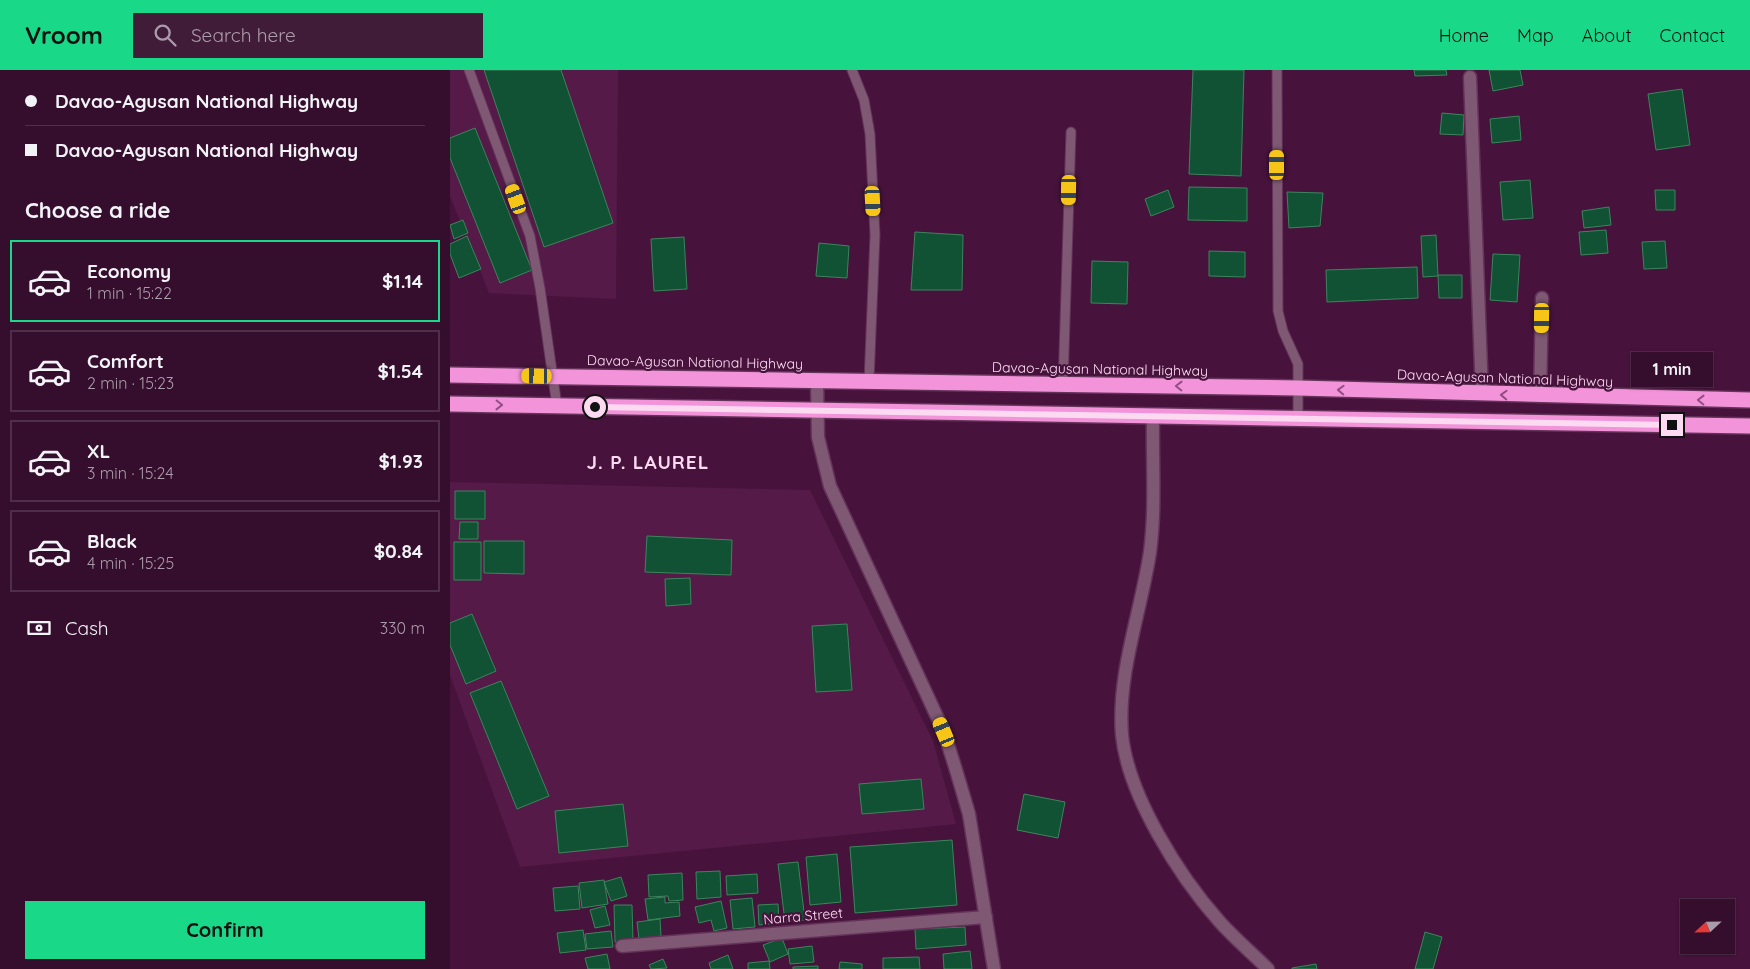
<!DOCTYPE html>
<html lang="en">
<head>
<meta charset="utf-8">
<style>
  :root { --surface:#350e2d; --page:#401c39; --text:#f1f3f6; --muted:#aa9caa; --line:#4f2e49; --accent:#19d989 }
  body { margin:0; font-family:Quicksand,sans-serif; background:var(--page); color:var(--text); height:100vh; display:flex; flex-direction:column; font-size:19px; white-space:nowrap }
  * { box-sizing:border-box; margin:0 }
  p { font-size:16px; color:var(--muted) }
  .icon { flex:none; width:28px; height:28px; fill:none; stroke:currentColor; stroke-width:2; stroke-linecap:round; stroke-linejoin:round }
  .map { position:relative; flex:1; overflow:hidden }
  .drawer { display:flex; flex-direction:column; background:var(--surface); width:450px }
  .drawer>* { flex:none }
  .hud { display:grid; align-content:center; height:110px; padding:0 25px; background:var(--surface) }
  .needle { width:32px; rotate:248deg }
  .tools { position:absolute; left:1230px; top:829px; display:grid; gap:10px }
  .tools a { display:grid; place-items:center; width:55px; height:55px; border-radius:0px; background:var(--surface); box-shadow:0 1px 4px #0004,0 0 0 1px var(--line); font-size:25px }
  .end { position:absolute; width:22px; height:22px; margin:-11px; border:6px solid #fcdaf1; background:#111; box-shadow:0 0 0 2px #111 }
  .from { border-radius:50% }
  .bubble { position:absolute; height:35px; border-radius:0px; background:var(--surface); box-shadow:0 1px 4px #0004,0 0 0 1px var(--line); font-size:16px; font-weight:700; line-height:35px; text-align:center }
  .car { position:absolute; width:15px; height:30px; margin:-15px -8px; border-radius:6px; box-shadow:0 0 4px 1px #0007; background:linear-gradient(#f5c518 24%,#345 0 40%,#f5c518 0 76%,#345 0 86%,#f5c518 0) }
  .hud b { display:flex; align-items:center; gap:18px; height:48px; font-size:19px }
  .hud b+b { border-top:1px solid var(--line) }
  .hud i { width:12px; height:12px; background:var(--text) }
  ul { padding:0; list-style:none }
  li { display:flex; align-items:center; gap:15px; height:82px; margin:0 10px 8px; padding:0 15px; border:2px solid var(--line); border-radius:0px }
  li div { flex:1 }
  li b { display:block; font-size:19px }
  li em { font-style:normal; font-weight:700 }
  li.current { border-color:var(--accent) }
  li>.icon { width:45px; height:45px; stroke-width:1.5 }
  h2 { padding:0 25px; font-size:22px; line-height:60px }
  .pay { display:flex; align-items:center; gap:12px; height:55px; padding:0 25px; font-size:19px }
  .pay p { margin-inline-start:auto }
  .button { display:flex; gap:10px; margin-top:auto; padding:10px 25px }
  .button a { flex:1; height:58px; border-radius:0px; background:var(--accent); color:#111; font-size:20px; font-weight:700; line-height:58px; text-align:center }
  header { display:flex; align-items:center; gap:30px; box-sizing:border-box; height:70px; padding:0 25px; background:var(--accent); color:#111 }
  header strong { font-size:24px }
  nav { display:flex; gap:28px; margin-inline-start:auto; font-size:18px }
  .search { width:350px; height:45px; background:var(--page); display:flex; align-items:center; gap:12px; box-sizing:border-box; padding:0 18px; border-radius:0px; color:var(--muted); font-size:19px }
  main { display:flex; flex:1; min-height:0 }
  .map>svg:first-child { display:block }
  .built { fill:#551a48 }
  .building { fill:#105233; stroke:#3c855d }
  .lines { fill:none; stroke-linecap:round; stroke-linejoin:round }
  .lane-casing { stroke:#643359; stroke-width:11 }
  .street-casing { stroke:#643359; stroke-width:15 }
  .highway-casing { stroke:#643359; stroke-width:18 }
  .lane { stroke:#7f5874; stroke-width:9 }
  .street { stroke:#7f5874; stroke-width:12 }
  .highway { stroke:#f393d9; stroke-width:15 }
  .oneway { stroke:#944d83 }
  .route { stroke:#fcdaf1; stroke-width:6 }
  .labels { text-anchor:middle; stroke-width:4.5; stroke-linejoin:round; paint-order:stroke }
  .street-label { font-size:14px; fill:#fcdaf1; stroke:#47133c }
  .district-label { font-size:19px; font-weight:bold; letter-spacing:1px; fill:#fcdaf1; stroke:#47133c }
</style>
</head>
<body>
<header>
<strong>Vroom</strong>
<div class="search"><svg class="icon" aria-label="search" viewBox="0 0 24 24"><circle cx="10" cy="10" r="6"/><path d="M15 15l6 6"/></svg>Search here</div>
<nav><a>Home</a><a>Map</a><a>About</a><a>Contact</a></nav>
</header>
<main>
<section class="drawer">
<div class="hud">
<b><i class="from"></i>Davao-Agusan National Highway</b>
<b><i></i>Davao-Agusan National Highway</b>
</div>
<h2>Choose a ride</h2>
<ul>
<li class="current"><svg class="icon" aria-label="car" viewBox="0 0 24 24"><path d="M5 17H2v-5l4-1 3-4h7l3 4 3 1v5h-3M9 17h6M6 11h13"/><circle cx="7" cy="17" r="2"/><circle cx="17" cy="17" r="2"/></svg><div><b>Economy</b><p>1 min · 15:22</p></div><em>$1.14</em></li>
<li><svg class="icon" aria-label="car" viewBox="0 0 24 24"><path d="M5 17H2v-5l4-1 3-4h7l3 4 3 1v5h-3M9 17h6M6 11h13"/><circle cx="7" cy="17" r="2"/><circle cx="17" cy="17" r="2"/></svg><div><b>Comfort</b><p>2 min · 15:23</p></div><em>$1.54</em></li>
<li><svg class="icon" aria-label="car" viewBox="0 0 24 24"><path d="M5 17H2v-5l4-1 3-4h7l3 4 3 1v5h-3M9 17h6M6 11h13"/><circle cx="7" cy="17" r="2"/><circle cx="17" cy="17" r="2"/></svg><div><b>XL</b><p>3 min · 15:24</p></div><em>$1.93</em></li>
<li><svg class="icon" aria-label="car" viewBox="0 0 24 24"><path d="M5 17H2v-5l4-1 3-4h7l3 4 3 1v5h-3M9 17h6M6 11h13"/><circle cx="7" cy="17" r="2"/><circle cx="17" cy="17" r="2"/></svg><div><b>Black</b><p>4 min · 15:25</p></div><em>$0.84</em></li>
</ul>
<div class="pay"><svg class="icon" aria-label="cash" viewBox="0 0 24 24"><path d="M3 7h18v10H3z"/><circle cx="12" cy="12" r="2"/></svg>Cash<p>330 m</p></div>
<div class="button"><a>Confirm</a></div>
</section>
<div class="map">
<svg width="1300" height="899" viewBox="0 0 1300 899">
  <rect width="100%" height="100%" fill="#47133c"/>
  <path class="built" d="M0,0H168L166,229L39,223L0,126Z
    M0,412L360,420L483,671L506,754L70,797L0,605Z"/>
  <path class="building" d="M34,0H111L163,153L94,177Z
    M743,0H794L791,106L739,104Z
    M964,0H996L997,5L965,6Z
    M1039,0H1070L1073,15L1043,21Z
    M1232,19L1240,75L1206,80L1198,24Z
    M992,43L1014,45L1013,65L990,64Z
    M1069,46L1071,70L1042,73L1040,49Z
    M25,58L82,200L50,213L0,88V68Z
    M1080,110L1083,148L1053,150L1050,112Z
    M739,117L797,118V151L738,150Z
    M718,120L724,137L701,146L695,129Z
    M1205,120H1225V140H1206Z
    M837,122L873,123L870,156L839,158Z
    M1159,137L1161,155L1134,158L1132,141Z
    M13,150L18,163L4,169L0,155Z
    M1156,160L1158,183L1131,185L1129,162Z
    M465,162L513,165L512,220H461Z
    M986,165L988,206L973,207L971,166Z
    M17,166L31,199L9,208L0,184V174Z
    M234,167L237,219L204,221L201,169Z
    M1215,171L1217,198L1194,199L1192,172Z
    M369,173L399,176L397,208L366,206Z
    M759,181L795,182V207L759,206Z
    M1043,184L1070,185L1067,232L1040,230Z
    M642,191L678,192L677,234L641,233Z
    M967,197L968,228L877,232L876,200Z
    M988,205H1012V228H989Z
    M5,421H35V449H5Z
    M10,452H28V469H9Z
    M197,466L282,470L281,505L195,502Z
    M34,471H74V504L34,503Z
    M4,472H31V510H4Z
    M240,508L241,534L216,536L215,509Z
    M22,544L46,601L16,614L0,575V553Z
    M397,554L402,620L366,622L362,556Z
    M51,611L99,726L67,739L20,623Z
    M471,709L474,739L412,744L409,714Z
    M574,724L615,732L608,768L567,760Z
    M173,734L178,776L109,783L105,741Z
    M502,770L507,835L405,843L400,777Z
    M387,784L391,832L360,835L356,787Z
    M348,792L355,850L335,852L328,794Z
    M270,801L271,827L247,829L246,802Z
    M232,803L233,830L219,831L218,826L199,827L198,805Z
    M307,804L308,823L277,825L276,806Z
    M171,807L177,826L161,831L154,812Z
    M154,810L158,834L132,838L129,813Z
    M128,816L130,839L105,841L103,818Z
    M215,827V833L229,832L230,846L198,850L195,829Z
    M302,828L305,857L283,859L280,830Z
    M271,831L277,858L264,861L261,850L249,853L245,837Z
    M328,834L329,853L309,855L308,835Z
    M164,835H182L183,872H165Z
    M155,836L160,855L145,858L140,840Z
    M210,849L211,866L189,869L187,852Z
    M515,857L516,875L466,879L465,859Z
    M133,860L136,880L110,883L107,863Z
    M161,861L163,877L137,879L135,864Z
    M975,862L992,867L983,899H965Z
    M332,868L338,884L320,892L313,875Z
    M362,876L364,892L340,894L338,879Z
    M520,881L522,899H494L493,884Z
    M157,884L160,899H138L135,888Z
    M278,885L283,899H261L259,893Z
    M469,887L470,899H433V888Z
    M213,889L217,898L201,899L199,895Z
    M319,891L320,899H298V893Z
    M390,892L412,894V899H389Z
    M866,894L867,899H842V898Z
    M368,896V899H343V897Z"/>
  <g class="lines">
    <defs>
      <path id="lane" d="M19,0L80,166L90,218L107,336
        M402,0L414,30L420,64L425,165L419,311
        M827,0L828,241L833,261L848,294V348
        M613,315L621,62"/>
      <path id="street" d="M1020,7L1032,324
        M367,310L368,367L380,416L477,625L494,662L506,700L519,744L544,899
        M1090,326L1092,228
        M703,345C702,390 706,437 700,482C691,542 667,604 672,665C678,725 729,806 769,851C784,868 802,883 818,899
        M172,876L536,847"/>
      <path id="highway" d="M0,305L848,318L1300,330
        M0,334L1300,356"/>
    </defs>
    <use href="#lane" class="lane-casing"/>
    <use href="#street" class="street-casing"/>
    <use href="#highway" class="highway-casing"/>
    <use href="#lane" class="lane"/>
    <use href="#street" class="street"/>
    <use href="#highway" class="highway"/>
  </g>
  <defs><path id="oneway-chevron" d="M-2-3.5L2.5 0L-2 3.5" fill="none" stroke-width="1.6" stroke-linecap="round" stroke-linejoin="round" transform="scale(1.25)"/></defs>
  <g class="oneway">
    <use href="#oneway-chevron" transform="translate(729 316) rotate(-179)"/>
    <use href="#oneway-chevron" transform="translate(891 320) rotate(-178)"/>
    <use href="#oneway-chevron" transform="translate(1054 325) rotate(-178)"/>
    <use href="#oneway-chevron" transform="translate(1251 330) rotate(-179)"/>
    <use href="#oneway-chevron" transform="translate(49 335) rotate(1)"/>
  </g>
  <g class="lines">
    <path class="route" d="M145,337L1222,355"/>
  </g>
  <g class="labels">
    <g class="street-label">
      <text transform="translate(245 292) rotate(1)" y="5">Davao-Agusan National Highway</text>
      <text transform="translate(650 299) rotate(1)" y="5">Davao-Agusan National Highway</text>
      <text transform="translate(1055 308) rotate(2)" y="5">Davao-Agusan National Highway</text>
      <text transform="translate(353 846) rotate(-5)" y="5">Narra Street</text>
    </g>
    <g class="district-label">
      <text x="198" y="399">J. P. LAUREL</text>
    </g>
  </g>
</svg>
<div class="tools">
<a><svg class="needle" viewBox="-14 -14 28 28"><path d="M0-13l5 13h-10z" fill="#e53935"/><path d="M0 13l5-13h-10z" fill="#aa9caa"/></svg></a>
</div>
<i class="end from" style="left:145px;top:337px"></i>
<i class="end" style="left:1222px;top:355px"></i>
<div class="bubble" style="left:1181px;top:282px;width:82px">1 min</div>
<i class="car" style="left:827px;top:95px;rotate:0deg"></i>
<i class="car" style="left:619px;top:120px;rotate:181deg"></i>
<i class="car" style="left:66px;top:129px;rotate:340deg"></i>
<i class="car" style="left:423px;top:131px;rotate:177deg"></i>
<i class="car" style="left:1092px;top:248px;rotate:181deg"></i>
<i class="car" style="left:87px;top:306px;rotate:271deg"></i>
<i class="car" style="left:494px;top:662px;rotate:337deg"></i>
</div>
</main>
</body>
</html>
